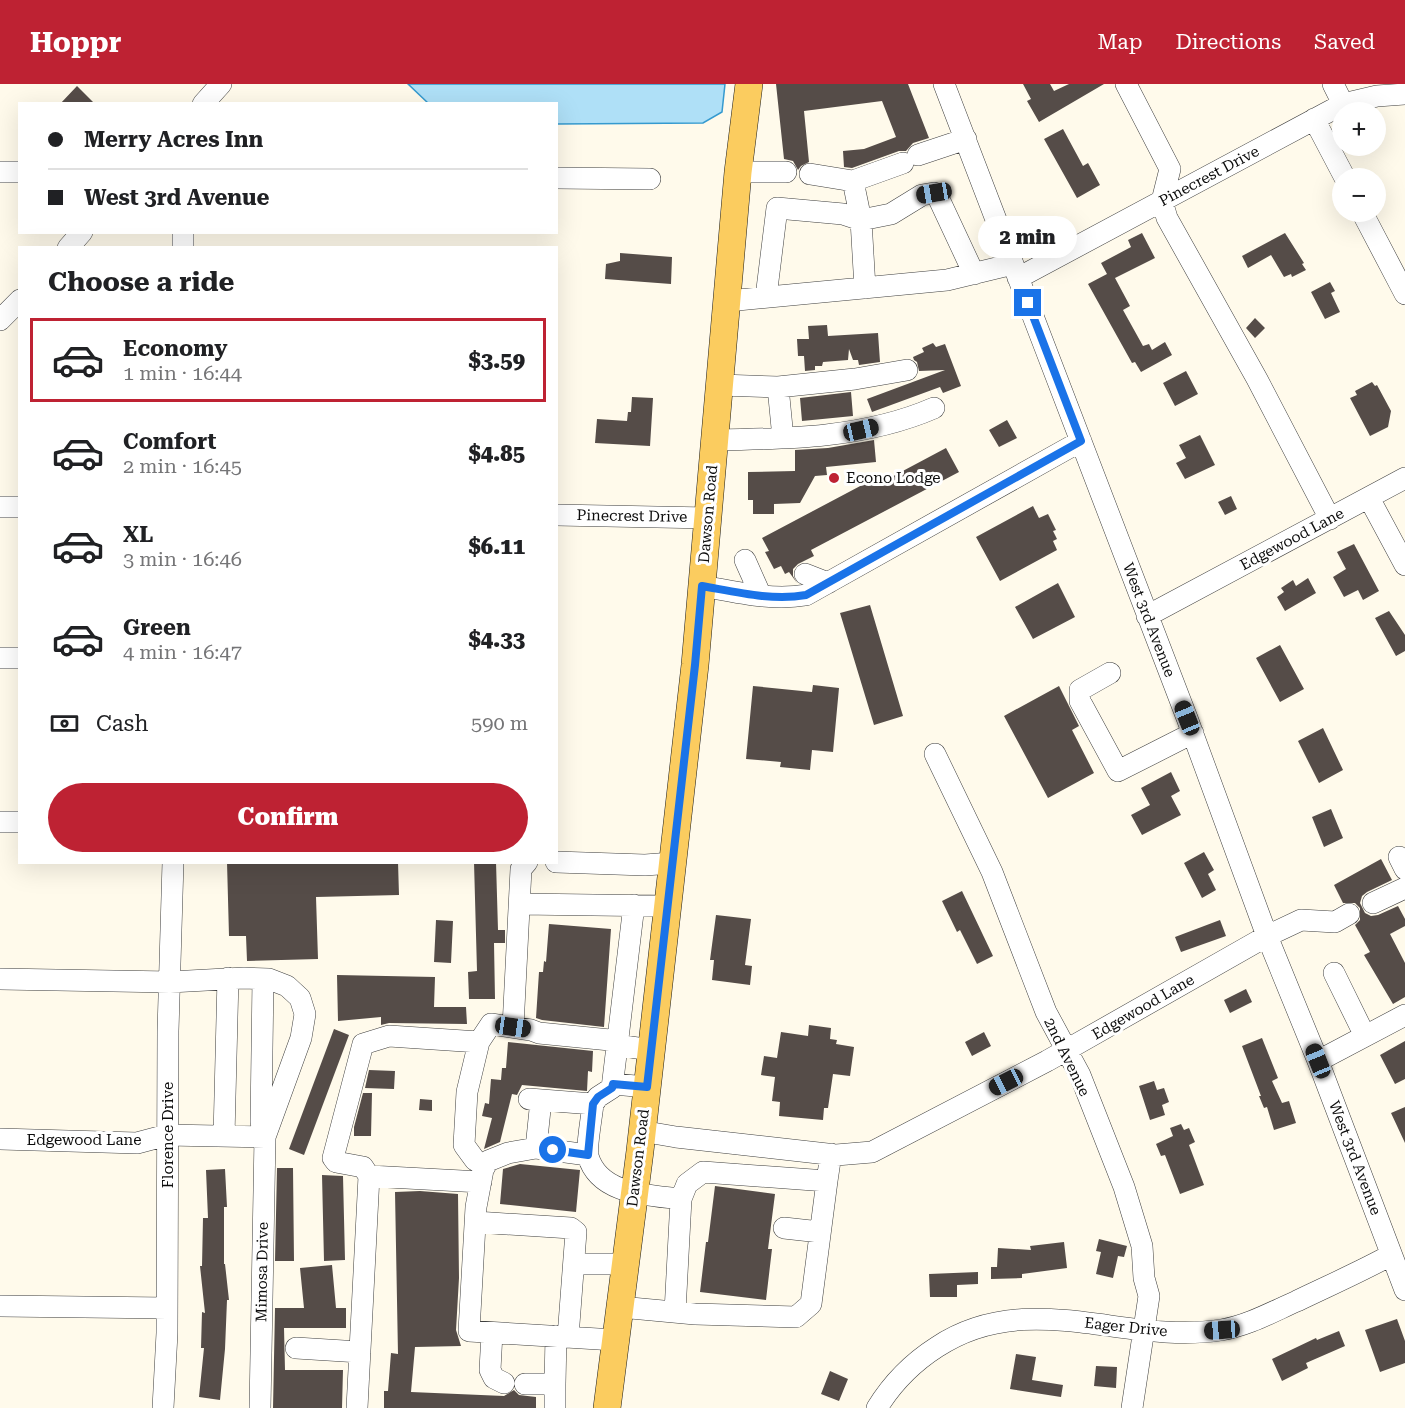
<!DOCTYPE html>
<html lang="en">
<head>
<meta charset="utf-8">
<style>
  :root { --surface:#fff; --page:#f2f2f2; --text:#202124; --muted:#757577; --line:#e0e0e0; --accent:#be2233 }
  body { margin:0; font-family:"Roboto Serif",serif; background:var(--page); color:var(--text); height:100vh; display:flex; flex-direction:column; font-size:22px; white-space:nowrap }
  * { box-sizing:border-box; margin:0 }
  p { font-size:20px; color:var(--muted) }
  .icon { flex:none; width:33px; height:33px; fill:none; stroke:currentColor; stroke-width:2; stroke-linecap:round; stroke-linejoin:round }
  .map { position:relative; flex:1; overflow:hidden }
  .panel { position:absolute; left:18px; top:162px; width:540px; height:618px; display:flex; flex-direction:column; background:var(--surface); border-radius:0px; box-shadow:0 6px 24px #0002 }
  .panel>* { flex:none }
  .banner { position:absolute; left:18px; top:18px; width:540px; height:132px; border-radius:0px; box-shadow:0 6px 24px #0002; display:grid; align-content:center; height:132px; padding:0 30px; background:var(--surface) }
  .fabs { position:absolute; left:1332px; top:18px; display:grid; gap:12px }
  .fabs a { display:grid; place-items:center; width:54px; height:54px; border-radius:50%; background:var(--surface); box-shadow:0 6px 24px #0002; font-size:30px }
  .end { position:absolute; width:27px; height:27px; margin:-14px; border:8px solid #1a73e8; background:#fff; box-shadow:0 0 0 3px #fff }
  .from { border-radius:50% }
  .bubble { position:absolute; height:42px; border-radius:21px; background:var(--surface); box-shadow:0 6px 24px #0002; font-size:20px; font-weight:800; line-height:42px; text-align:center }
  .car { position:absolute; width:18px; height:36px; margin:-18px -9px; border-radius:8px; box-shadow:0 0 4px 2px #0007; background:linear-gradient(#222 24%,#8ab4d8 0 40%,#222 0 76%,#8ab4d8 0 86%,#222 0) }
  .banner b { display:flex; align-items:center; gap:21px; height:57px; font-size:22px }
  .banner b+b { border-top:2px solid var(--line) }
  .banner i { width:15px; height:15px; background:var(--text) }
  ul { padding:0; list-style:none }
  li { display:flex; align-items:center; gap:18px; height:84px; margin:0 12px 9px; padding:0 18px; border:3px solid transparent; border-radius:0px }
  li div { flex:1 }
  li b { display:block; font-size:22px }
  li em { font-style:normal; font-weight:800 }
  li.current { border-color:var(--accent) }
  li>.icon { width:54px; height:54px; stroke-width:1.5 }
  h2 { padding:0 30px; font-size:27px; line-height:72px }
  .pay { display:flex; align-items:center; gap:15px; height:66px; padding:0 30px; font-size:22px }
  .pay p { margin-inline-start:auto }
  .button { display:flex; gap:12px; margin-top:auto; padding:12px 30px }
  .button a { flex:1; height:69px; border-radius:36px; background:var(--accent); color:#fff; font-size:24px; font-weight:800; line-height:69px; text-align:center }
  header { display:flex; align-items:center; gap:36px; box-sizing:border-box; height:84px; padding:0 30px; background:var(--accent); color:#fff }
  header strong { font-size:28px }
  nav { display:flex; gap:33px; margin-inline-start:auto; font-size:21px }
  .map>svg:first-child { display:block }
  .water { fill:#afe0f7; stroke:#359acf; stroke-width:1.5 }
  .building { fill:#554c48 }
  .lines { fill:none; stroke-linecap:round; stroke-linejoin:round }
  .minor-casing { stroke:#3f3f3f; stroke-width:22 }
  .major-casing { stroke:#1d1d1d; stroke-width:28 }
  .minor { stroke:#fff; stroke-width:21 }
  .major { stroke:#fbcc5f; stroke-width:27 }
  .route { stroke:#1a73e8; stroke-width:8 }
  .poi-dot { fill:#be2233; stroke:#fff; stroke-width:2 }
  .labels { text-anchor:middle; stroke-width:6; stroke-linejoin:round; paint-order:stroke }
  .street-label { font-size:15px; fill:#0c0c0c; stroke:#fff }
  .poi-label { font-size:15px; fill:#0c0c0c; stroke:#fff; text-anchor:start }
</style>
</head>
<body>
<header>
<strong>Hoppr</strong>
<nav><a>Map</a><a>Directions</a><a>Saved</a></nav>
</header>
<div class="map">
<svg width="1405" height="1324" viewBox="0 0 1405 1324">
  <rect width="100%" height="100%" fill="#fffaeb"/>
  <path class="water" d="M408,0H725L722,28L703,39L557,40L556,20L428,19Z"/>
  <path class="building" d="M776,0H908L929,54L913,59L906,67H899L852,84L844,83L843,67L864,65L896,53L882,17L804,27L809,78L801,82L798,86L793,77L784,75Z
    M1023,0H1050L1054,7L1069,0H1104L1039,38L1027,17L1031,15Z
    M77,2L95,20H60Z
    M1063,45L1083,82L1088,79L1100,101L1077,114L1044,55Z
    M1142,149L1155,174L1115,194L1130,222L1123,226L1143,262L1149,260L1152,266L1165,258L1172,271L1141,288L1135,278L1132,279L1088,200L1107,190L1101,179L1131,163L1128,156Z
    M1285,149L1304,179L1302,180L1306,186L1292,193L1291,190L1284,193L1271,171L1248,184L1242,172Z
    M620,169L672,173L671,200L605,195L606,180L620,177Z
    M1330,198L1335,207L1331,209L1340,228L1325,235L1311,208Z
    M1255,234L1265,244L1255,254L1246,244Z
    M827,241L828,252L878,249L880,278L859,281L858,276H853L849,265L848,276L823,278L822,282H815V286L805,287L804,272H798L797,255H809L808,242Z
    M933,259L936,263L945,260L961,302L943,309L940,303L872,328L867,315L945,286L919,287L917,278L914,276L913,273L924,268L922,264Z
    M1186,287L1198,310L1175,322L1163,299Z
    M1372,298L1375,302L1377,301L1391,327L1388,343L1370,352L1350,314L1357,311L1355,307Z
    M851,308L853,332L802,337L800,314Z
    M632,313L653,314L650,362L595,359L597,335L627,337L628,328H631Z
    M1007,336L1017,354L999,363L989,346Z
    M1200,351L1215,381L1185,395L1176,379L1186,374L1179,361Z
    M874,356L876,378L826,383L827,391L815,392L800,419L774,420V430H753V416H748V388L795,387V366L828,364Z
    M946,364L959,388L811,466L814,472L798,480L793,485V492L797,499L789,488L785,490L781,482L774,485L765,468L769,467L762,454L881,391L884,397Z
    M1231,412L1237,425L1225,431L1218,418Z
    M1033,422L1039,434L1048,430L1056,446L1053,447L1057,455L1053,457L1057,466L1000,497L976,453Z
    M1354,460L1379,507L1363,516L1358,506L1344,513L1333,493L1346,485L1337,468Z
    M1308,494L1316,509L1285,527L1277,513L1284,508L1281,504L1293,496L1296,502Z
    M1058,499L1075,533L1033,555L1015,523Z
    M870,521L903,632L874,641L840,529Z
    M1389,527L1405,551V567L1396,572L1375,534Z
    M1280,561L1304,605L1280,618L1256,574Z
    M813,601L839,604L833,668L812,666L810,686L780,683L781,678L746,675L753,602L812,608Z
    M1059,602L1079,642L1072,646L1094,689L1048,714L1004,632Z
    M1323,644L1343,686L1319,699L1298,657Z
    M1171,688L1180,707L1171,712L1181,731L1142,751L1131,731L1150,721L1141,704Z
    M1331,725L1343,754L1324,763L1312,733Z
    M1204,768L1214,786L1208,790L1216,806L1202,814L1184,779Z
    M1381,775L1392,796L1367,808L1362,812L1360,819L1365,829L1371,832L1378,831L1398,822L1405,835V842L1390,850L1405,879V913L1393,920L1364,871L1370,868L1355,841L1360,836V824L1355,819H1343L1334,801Z
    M227,778H398L399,811L316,813L318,875L247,877L246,852H229Z
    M474,778H496L498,846H505V859H494L495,915H469L468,888L477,887Z
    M962,807L993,872L977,880L960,846L957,848L942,817Z
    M716,831L751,835L745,881L752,882L750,901L712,896L714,876H710Z
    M436,836L453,837L451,879L434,878Z
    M1220,836L1226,852L1181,868L1175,853Z
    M549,840L611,845L604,943L542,936L536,934L539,888H543L544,877L546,878Z
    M337,891L435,893L434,923H466L467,940L389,939L381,941V933L338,937Z
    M1246,905L1252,918L1230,929L1224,916Z
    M809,941L831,944L830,955L837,956L836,960L854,963L850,992L833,990L828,1024H824L823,1036L779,1032L780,1018L772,1017L775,993L761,991L764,972L777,974L781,948L808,952Z
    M334,945L349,951L304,1071L289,1065Z
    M984,948L991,962L972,972L965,958Z
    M1262,954L1278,994L1272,997L1282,1019L1289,1017L1296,1039L1274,1046L1267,1023L1264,1024L1259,1012H1261L1242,962Z
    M1405,957V995L1395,1000L1380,971Z
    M508,958L593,967L592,988L588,987L587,1007L522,1001L517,1011L512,1010L500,1058L484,1065L492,1034L482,1032L485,1019L489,1020L491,995L501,996L502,984H506Z
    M369,986L395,987L394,1005L365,1004Z
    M1154,997L1157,1006L1164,1004L1169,1018L1162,1021L1165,1031L1150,1036L1139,1002Z
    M363,1009H372L371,1052H354V1043Z
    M420,1015L432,1016V1027L419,1026Z
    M1405,1023V1059L1391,1029Z
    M1181,1040L1184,1046L1189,1044L1195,1058L1189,1061L1204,1101L1180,1110L1165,1071L1161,1072L1156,1060L1173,1052L1170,1044Z
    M520,1080L580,1086L576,1128L500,1120L503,1085Z
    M277,1084H293L294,1177H275Z
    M225,1085L227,1123H224V1180H225L229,1216H227L225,1265L220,1316L199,1313L204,1264H201L202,1228L205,1229L200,1182H202L203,1134H208L206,1086Z
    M322,1091L343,1092L345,1176L324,1177Z
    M715,1102L775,1110L768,1165H772L766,1216L700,1208L706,1158H708Z
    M420,1107L458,1110L459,1194L456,1246L461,1262L415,1263L411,1308L504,1312L514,1306L519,1311L536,1313V1324H384V1307H388L391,1269L398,1270L395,1108Z
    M1099,1155L1127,1162L1124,1173L1118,1172L1113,1194L1096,1190L1101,1168L1096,1167Z
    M1064,1158L1067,1184L1022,1190V1194L991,1195V1183H997L998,1164L1031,1166L1030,1162Z
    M332,1181L336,1224H346V1244H284L285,1286H343L342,1324H273L275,1224H304L300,1184Z
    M978,1188V1200L957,1201V1213H930L929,1190Z
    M1397,1235L1405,1257V1279L1380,1288L1365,1246Z
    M1339,1247L1345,1262L1306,1279L1308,1284L1282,1297L1272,1275L1316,1254L1317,1256Z
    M1016,1270L1036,1273L1032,1296L1063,1301L1061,1313L1010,1305Z
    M1096,1282L1117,1283L1116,1304L1094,1302Z
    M830,1287L848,1295L839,1317L821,1310Z"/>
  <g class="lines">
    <defs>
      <path id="minor" d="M944,0L1187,634L1267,852L1318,977L1405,1206
        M1126,0L1170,85L1162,117L1167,134L1257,295L1330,435
        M1333,0L1343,20
        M203,20L221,0
        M1314,35L1345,94
        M918,71L966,55
        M0,88H20
        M738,88H786
        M810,90L853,97L861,136L865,204
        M556,94L650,95
        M853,97L903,79
        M1362,128L1405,210
        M68,164L82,148
        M183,164V148
        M1018,194L1343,20L1377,12L1405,10
        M766,213L777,124L843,130L861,136L891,130L922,111L934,109L938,113L974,190
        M727,217L947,196L1013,180
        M0,236L20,216
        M720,301L778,303L783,354
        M778,303L855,295L907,286
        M715,356C788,355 865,354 934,324
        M1369,414L1405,481
        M0,423H20
        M556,431L708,434
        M745,476L761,512
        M805,490L828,499
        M702,502C736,508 772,517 806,511L1081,357
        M1147,532L1405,394
        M0,574H20
        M1110,589L1080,606V617L1118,687L1193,649
        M935,670L992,788L1046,928L1080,991L1124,1103L1142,1162L1144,1194L1149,1212L1132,1324
        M0,738H20
        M1399,773L1405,785
        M556,778L645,781L672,779
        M1373,819L1405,804
        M520,820L668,822
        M1334,889L1365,952
        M0,895L170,898L244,894L269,895L287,902L300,914L305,930L301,954L265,1053L260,1324
        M513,943L521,785L527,778
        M479,958L467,1008L464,1061L475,1076L485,1082
        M1318,977L1405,931
        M613,1000L647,1003
        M529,1015L593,1020L598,1013L612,1004L634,821
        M541,1016L536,1064L508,1069L488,1077L483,1086L476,1123L469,1247L615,1256
        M593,1020C592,1031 586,1063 588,1072C599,1111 649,1111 681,1115L687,1100L703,1088L827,1097L831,1070
        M641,1047L676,1053L836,1071L872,1068L1047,977L1267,852L1301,836L1335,838L1349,830
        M224,1052L228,894
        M0,1055L137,1059L167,1051L265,1053L261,1038L263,895
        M536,1064L588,1071
        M369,1092L481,1098
        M476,1138L571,1144L576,1148L568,1253
        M784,1144L820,1148
        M574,1180H625
        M0,1222L167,1224
        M620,1223L695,1230L796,1233L811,1220L827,1097
        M675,1228L681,1115
        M492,1249L490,1286L494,1294L504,1299
        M296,1264L360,1268
        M525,1300H555L556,1252
        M163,1324L167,1249L168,947L173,778
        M357,1324L369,1092L363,1083L336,1078L333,1074L363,960L389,952L479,958L491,940L531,946L539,949L610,956L617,961L651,966
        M555,1324V1300
        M877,1324C893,1298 912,1279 937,1263C1028,1203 1124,1261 1221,1246C1247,1242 1272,1228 1297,1217C1328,1202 1360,1188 1391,1171"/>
      <path id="major" d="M607,1324L640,1067L695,581L738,88L749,0"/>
    </defs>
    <use href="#minor" class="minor-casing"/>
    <use href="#major" class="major-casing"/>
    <use href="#minor" class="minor"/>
    <use href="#major" class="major"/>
  </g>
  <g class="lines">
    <path class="route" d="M553,1066L588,1071L593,1020L598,1013L612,1004L613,1000L647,1003L695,581L702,502C736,508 772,517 806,511L1081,357L1028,219"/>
  </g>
  <circle class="poi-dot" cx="834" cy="394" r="6"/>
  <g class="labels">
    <g class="street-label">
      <text transform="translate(1209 92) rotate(-28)" y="5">Pinecrest Drive</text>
      <text transform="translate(708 430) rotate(-85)" y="5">Dawson Road</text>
      <text transform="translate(632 432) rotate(1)" y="5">Pinecrest Drive</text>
      <text transform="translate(1292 455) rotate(-28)" y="5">Edgewood Lane</text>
      <text transform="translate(1149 536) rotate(69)" y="5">West 3rd Avenue</text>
      <text transform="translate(1143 923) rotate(-30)" y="5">Edgewood Lane</text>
      <text transform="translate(1067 973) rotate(64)" y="5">2nd Avenue</text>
      <text transform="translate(168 1051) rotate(-90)" y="5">Florence Drive</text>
      <text x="84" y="1061">Edgewood Lane</text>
      <text transform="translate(638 1074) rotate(-83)" y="5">Dawson Road</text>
      <text transform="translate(1355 1074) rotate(69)" y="5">West 3rd Avenue</text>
      <text transform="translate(262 1188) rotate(-89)" y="5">Mimosa Drive</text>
      <text transform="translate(1126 1243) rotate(6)" y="5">Eager Drive</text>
    </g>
    <g class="poi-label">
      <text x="846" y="399">Econo Lodge</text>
    </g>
  </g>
</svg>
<div class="fabs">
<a>+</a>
<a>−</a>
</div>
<i class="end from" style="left:553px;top:1066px"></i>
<i class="end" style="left:1028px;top:219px"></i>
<div class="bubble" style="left:978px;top:132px;width:99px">2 min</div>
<i class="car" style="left:934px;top:109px;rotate:260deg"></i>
<i class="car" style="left:861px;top:346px;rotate:77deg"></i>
<i class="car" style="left:1187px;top:634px;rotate:338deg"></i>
<i class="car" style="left:513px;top:943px;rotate:98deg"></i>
<i class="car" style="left:1318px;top:977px;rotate:338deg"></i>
<i class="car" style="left:1006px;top:998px;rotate:243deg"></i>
<i class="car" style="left:1222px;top:1246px;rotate:266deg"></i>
<div class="banner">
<b><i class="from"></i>Merry Acres Inn</b>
<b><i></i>West 3rd Avenue</b>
</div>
<section class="panel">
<h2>Choose a ride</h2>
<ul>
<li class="current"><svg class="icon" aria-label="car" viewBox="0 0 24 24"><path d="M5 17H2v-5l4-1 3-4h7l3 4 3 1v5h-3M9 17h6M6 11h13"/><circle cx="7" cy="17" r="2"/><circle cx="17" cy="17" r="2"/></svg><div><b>Economy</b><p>1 min · 16:44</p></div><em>$3.59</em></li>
<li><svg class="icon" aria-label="car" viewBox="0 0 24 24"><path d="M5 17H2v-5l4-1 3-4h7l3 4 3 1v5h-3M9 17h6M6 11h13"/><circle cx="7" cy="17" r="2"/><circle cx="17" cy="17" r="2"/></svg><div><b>Comfort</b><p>2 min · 16:45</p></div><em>$4.85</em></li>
<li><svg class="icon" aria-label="car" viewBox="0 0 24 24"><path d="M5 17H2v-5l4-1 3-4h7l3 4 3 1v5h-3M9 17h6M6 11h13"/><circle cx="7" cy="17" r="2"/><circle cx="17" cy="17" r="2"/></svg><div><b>XL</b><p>3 min · 16:46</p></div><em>$6.11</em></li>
<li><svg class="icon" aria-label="car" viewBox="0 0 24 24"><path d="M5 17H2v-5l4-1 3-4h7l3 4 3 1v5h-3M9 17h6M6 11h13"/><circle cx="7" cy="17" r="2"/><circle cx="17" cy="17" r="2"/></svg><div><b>Green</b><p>4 min · 16:47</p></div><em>$4.33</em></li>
</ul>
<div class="pay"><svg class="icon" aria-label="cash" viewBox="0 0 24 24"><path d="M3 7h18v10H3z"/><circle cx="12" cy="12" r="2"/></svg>Cash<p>590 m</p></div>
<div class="button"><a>Confirm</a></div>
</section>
</div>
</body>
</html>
